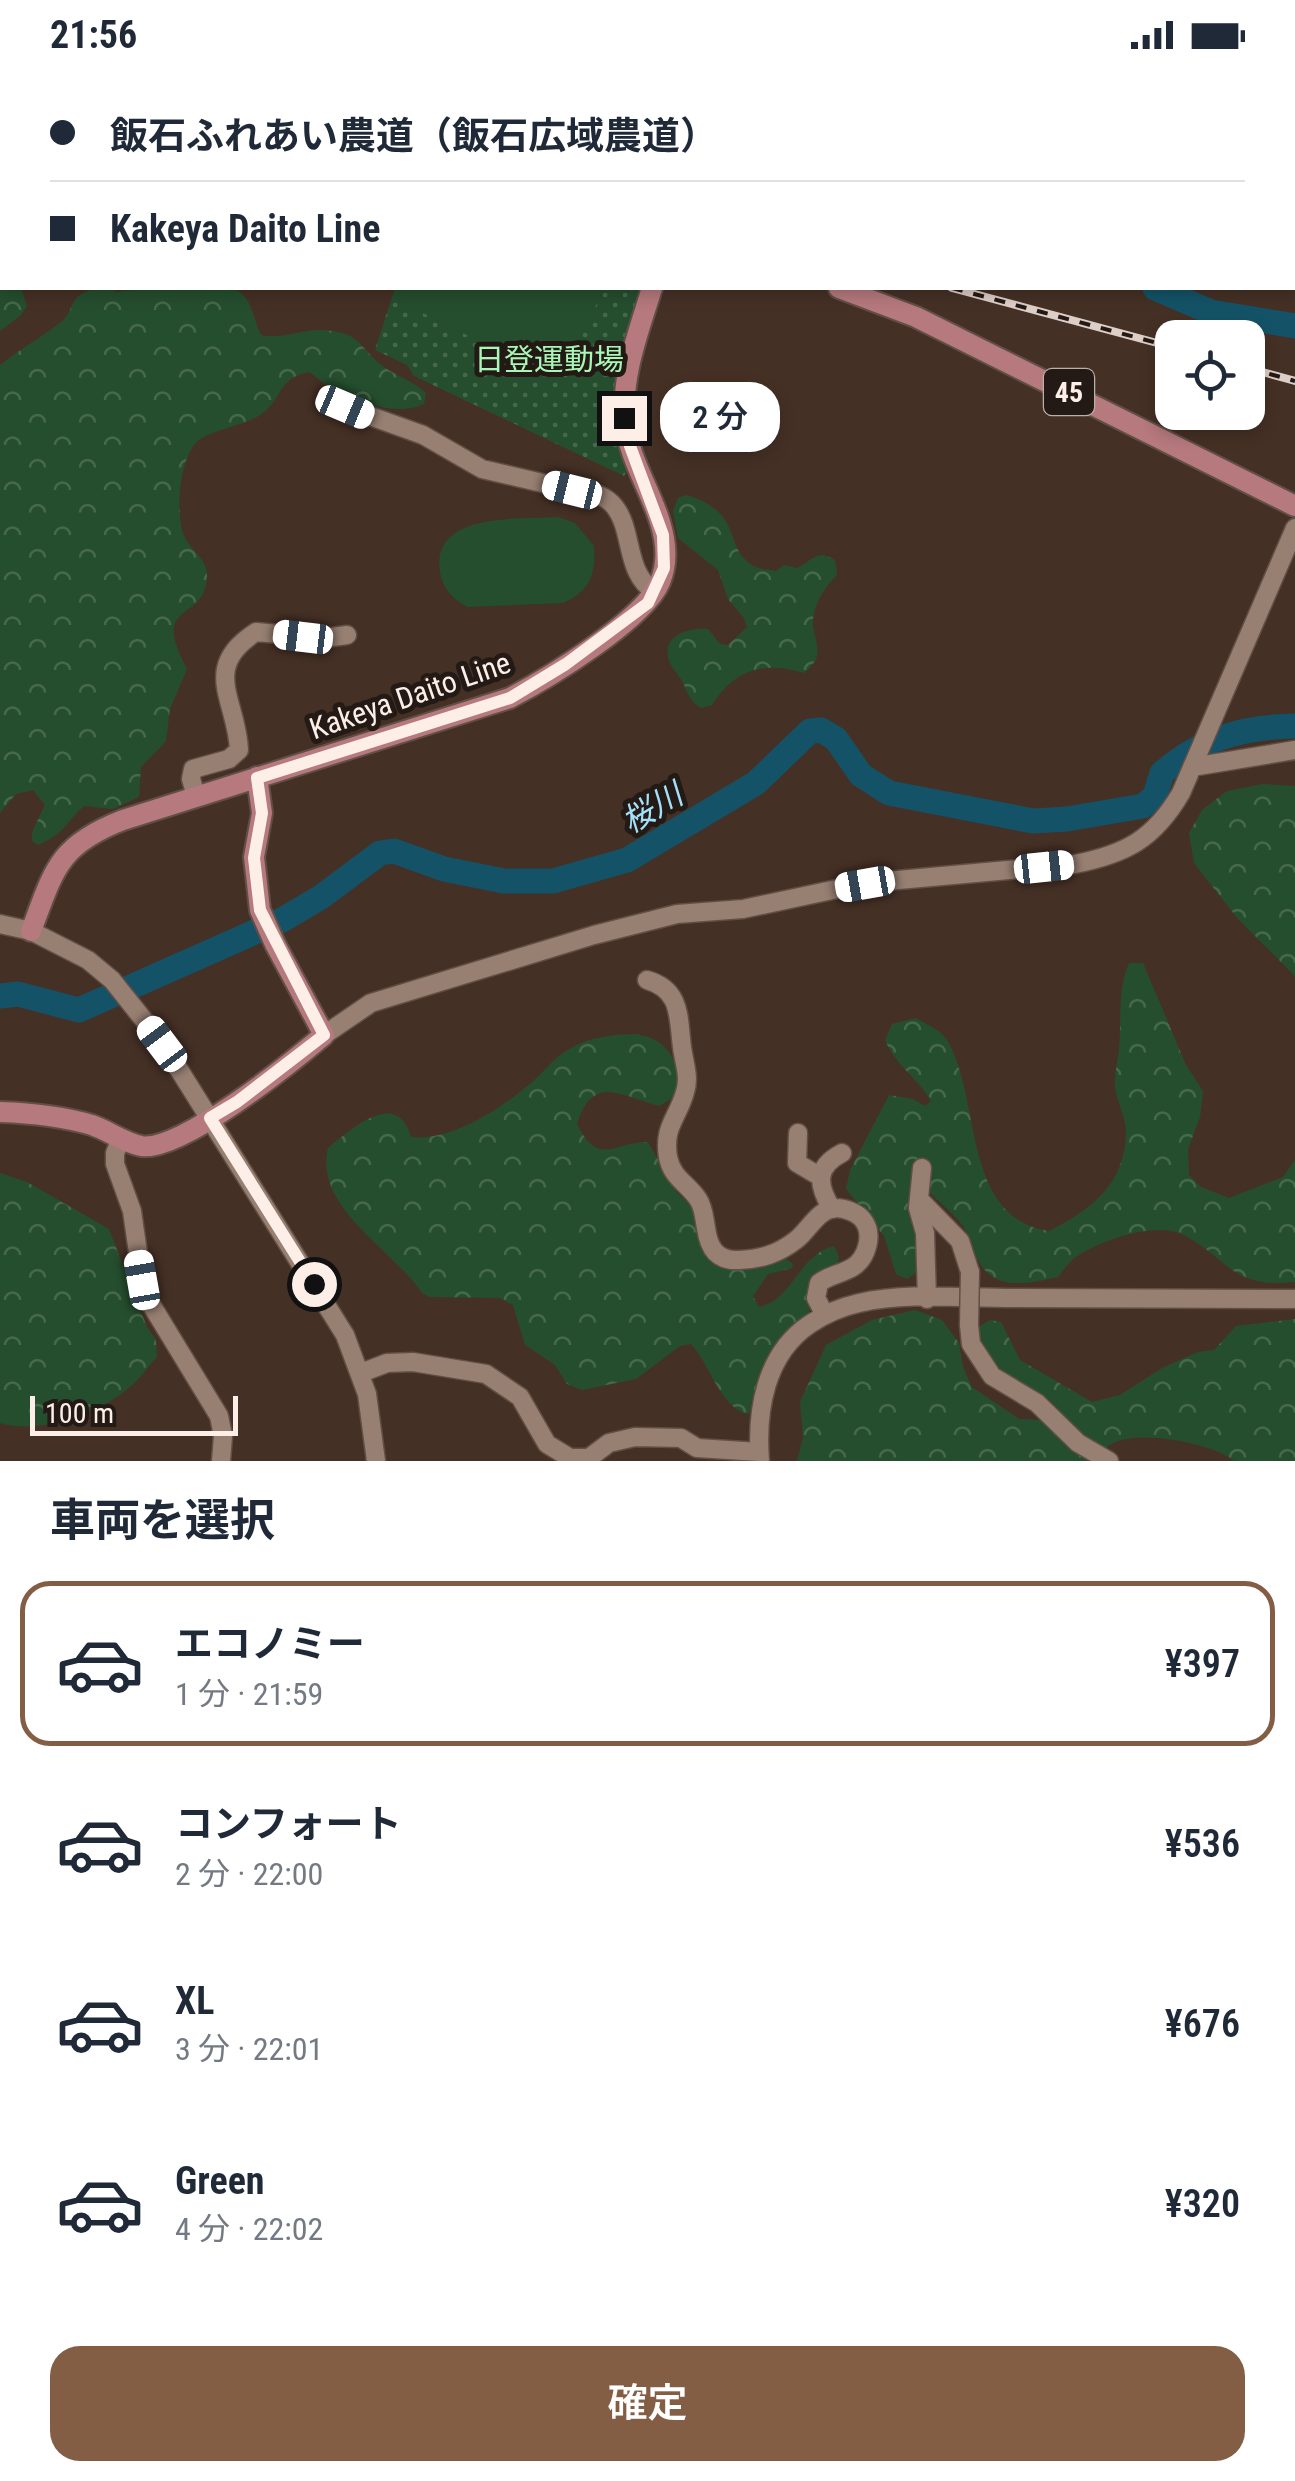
<!DOCTYPE html>
<html lang="ja">
<head>
<meta charset="utf-8">
<style>
  :root { --surface:#fff; --page:#f2f2f3; --text:#1f2937; --muted:#747a83; --line:#e0e1e3; --accent:#835d44 }
  body { margin:0; font-family:"Roboto Condensed","Noto Sans JP",sans-serif; background:var(--page); color:var(--text); height:100vh; display:flex; flex-direction:column; font-size:38px; white-space:nowrap }
  * { box-sizing:border-box; margin:0 }
  p { font-size:32px; color:var(--muted) }
  .icon { flex:none; width:55px; height:55px; fill:none; stroke:currentColor; stroke-width:2; stroke-linecap:round; stroke-linejoin:round }
  .map { position:relative; height:1391px; overflow:hidden }
  .sheet { display:flex; flex-direction:column; background:var(--surface); flex:1 }
  .sheet>* { flex:none }
  .hud { position:absolute; left:0px; top:0px; width:1295px; height:220px; box-shadow:0 5px 15px #0003; display:grid; align-content:center; height:220px; padding:0 50px; background:var(--surface) }
  .tools { position:absolute; left:1155px; top:250px; display:grid; gap:20px }
  .tools a { display:grid; place-items:center; width:110px; height:110px; border-radius:20px; background:var(--surface); box-shadow:0 5px 15px #0003; font-size:50px }
  .scale { position:absolute; left:30px; bottom:25px; width:208px; box-sizing:border-box; padding-left:10px; border:5px solid #fdefe8; border-top:0; font-size:28px; line-height:35px; white-space:nowrap; color:#fdefe8; -webkit-text-stroke:8px #241a15; paint-order:stroke }
  .end { position:absolute; width:45px; height:45px; margin:-22px; border:12px solid #fdefe8; background:#111; box-shadow:0 0 0 5px #111 }
  .from { border-radius:50% }
  .bubble { position:absolute; height:70px; border-radius:30px; background:var(--surface); box-shadow:0 5px 15px #0003; font-size:32px; font-weight:600; line-height:70px; text-align:center }
  .car { position:absolute; width:30px; height:60px; margin:-30px -15px; border-radius:12px; box-shadow:0 0 8px 2px #0007; background:linear-gradient(#fff 24%,#345 0 40%,#fff 0 76%,#345 0 86%,#fff 0) }
  .hud b { display:flex; align-items:center; gap:35px; height:95px; font-size:38px }
  .hud b+b { border-top:2px solid var(--line) }
  .hud i { width:25px; height:25px; background:var(--text) }
  ul { padding:0; list-style:none }
  li { display:flex; align-items:center; gap:30px; height:165px; margin:0 20px 15px; padding:0 30px; border:5px solid transparent; border-radius:30px }
  li div { flex:1 }
  li b { display:block; font-size:38px }
  li em { font-style:normal; font-weight:600 }
  li.active { border-color:var(--accent) }
  li>.icon { width:90px; height:90px; stroke-width:1.5 }
  h2 { padding:0 50px; font-size:45px; line-height:120px }
  .action { display:flex; gap:20px; margin-top:auto; padding:20px 50px }
  .action a { flex:1; height:115px; border-radius:30px; background:var(--accent); color:#fff; font-size:40px; font-weight:600; line-height:115px; text-align:center }
  .status { display:flex; justify-content:space-between; align-items:center; height:70px; padding:0 50px; background:var(--surface); direction:ltr }
  .status svg { height:28px; fill:currentColor }
  .map>svg:first-child { display:block }
  .grass { fill:url(#grass-dots) }
  .forest { fill:url(#forest-crowns) }
  .pitch { fill:#254e2e }
  .lines { fill:none; stroke-linecap:round; stroke-linejoin:round }
  .river { stroke:#145367; stroke-width:25 }
  .minor-casing { stroke:#614f46; stroke-width:21 }
  .major-casing { stroke:#614f46; stroke-width:24 }
  .minor { stroke:#977f72; stroke-width:18 }
  .major { stroke:#b6797d; stroke-width:20 }
  .rail-casing { stroke:#ddcec7; stroke-width:8 }
  .rail { stroke:#241a15; stroke-width:4; stroke-dasharray:11; stroke-linecap:butt }
  .minor-bridge-casing { stroke:#614f46; stroke-width:21; stroke-linecap:butt }
  .minor-bridge { stroke:#977f72; stroke-width:18 }
  .route { stroke:#fdefe8; stroke-width:12 }
  .labels { text-anchor:middle; stroke-width:10; stroke-linejoin:round; paint-order:stroke }
  .shield { fill:#241a15; stroke:#bcafa9; stroke-width:2.5 }
  .shield-label { font-size:28px; font-weight:bold; fill:#fdefe8 }
  .park-label { font-size:30px; fill:#a8f7b6; stroke:#241a15 }
  .street-label { font-size:30px; fill:#fdefe8; stroke:#241a15 }
  .water-label { font-size:32px; font-style:italic; fill:#a4e0f9; stroke:#241a15 }
</style>
</head>
<body>
<div class="status"><b>21:56</b><svg viewBox="0 0 49 12"><path d="M0 12V9h3v3zM5 12V6h3v6zM10 12V3h3v9zM15 12V0h3v12zM26 1h20v11H26zM47 4h2v5h-2z"/></svg></div>
<div class="map">
<svg width="1295" height="1391" viewBox="0 0 1295 1391">
  <defs>
    <pattern id="grass-dots" width="8" height="8" patternUnits="userSpaceOnUse" patternTransform="scale(2.5)"><rect width="8" height="8" fill="#254e2e"/><path d="M2 2h.1M6 6h.1" fill="none" stroke="#46684c" stroke-width="1.8" stroke-linecap="round"/></pattern>
    <pattern id="forest-crowns" width="20" height="18" patternUnits="userSpaceOnUse" patternTransform="scale(2.5)"><rect width="20" height="18" fill="#254e2e"/><path d="M2 6a3 3 0 1 1 6 0M12 15a3 3 0 1 1 6 0" fill="none" stroke="#46684c"/></pattern>
  </defs>
  <rect width="100%" height="100%" fill="#453025"/>
  <path class="grass" d="M395,218H642L615,344L627,401L624,406L414,306L407,295L375,280Z"/>
  <path class="forest" d="M0,72L2,218H21L27,236L21,245L0,261Z
    M98,218H109L116,222L145,218H232C253,226 252,247 261,265C278,270 303,259 322,260C359,262 357,274 380,294C391,304 411,309 426,323L424,334C400,346 360,334 336,322C327,317 319,308 309,302C276,308 283,330 260,345C242,356 220,358 202,368C179,380 174,446 185,468C192,482 208,489 207,507C204,555 149,528 187,599L170,639L166,671L141,697L139,727L113,739L84,736C66,752 63,765 38,775L32,771V762L45,735L33,720L16,724L0,743V295C19,280 40,268 60,253C77,240 65,225 98,218Z
    M687,425C745,444 722,475 752,495C758,499 769,500 776,501L784,495L797,498C815,489 816,479 835,490L837,505C823,518 809,542 814,562C819,581 821,589 804,603C764,591 735,599 712,635L701,638C689,629 689,626 683,613C680,606 673,600 670,593C659,567 687,557 708,559L720,574L728,575L747,557L744,548L728,529L718,500L678,468L673,441L678,428Z
    M1263,714L1295,716V906L1238,849L1194,793L1189,763L1202,740L1227,721Z
    M1129,893H1143L1186,995L1203,1021L1200,1047L1188,1079L1189,1105L1201,1117L1229,1128L1283,1107L1295,1090V1212C1232,1219 1230,1190 1184,1165C1156,1150 1097,1171 1073,1189C1068,1194 1062,1201 1058,1207C1030,1213 996,1222 979,1192C972,1180 971,1168 963,1156C952,1141 936,1131 924,1116L923,1185L917,1202L907,1209L896,1204L884,1166L846,1119L850,1100L889,1025L913,1029L925,1036L931,1031C918,1008 895,995 885,970L892,954L916,948C926,954 941,960 947,970C982,1028 961,1148 1049,1161C1091,1140 1125,1114 1126,1063C1126,1048 1117,1032 1115,1017C1114,1003 1118,992 1119,978C1122,950 1117,920 1129,893Z
    M635,964C663,968 672,982 681,1008L674,1027L659,1036C623,1027 593,1002 577,1054C599,1098 612,1072 648,1072L677,1123L691,1135L711,1185H781L793,1194L792,1198L768,1204L753,1226L759,1237C793,1230 798,1186 833,1176C849,1196 827,1204 812,1214L809,1243C768,1276 760,1293 749,1344C722,1341 709,1293 691,1274L680,1276L636,1309L582,1320L567,1314L555,1295L525,1275L513,1235L500,1228L430,1227L422,1223C394,1180 313,1137 328,1078C351,1059 397,1017 411,1067C451,1072 502,1038 531,1013C543,1003 553,989 566,981C588,967 610,965 635,964Z
    M0,1103L27,1112L109,1159L147,1257L156,1270L157,1287C148,1296 141,1308 131,1316C101,1343 39,1365 0,1353Z
    M915,1240L942,1250L959,1273L963,1297L972,1317L1019,1349L1044,1350L1055,1344L1054,1334C1028,1312 974,1299 980,1256L990,1250L1001,1252L1020,1290L1092,1332L1120,1325L1162,1298L1198,1282L1214,1280L1236,1256L1295,1249V1391H1234C1212,1372 1119,1354 1103,1382L1105,1391H797L803,1367L800,1332L826,1275L872,1250Z"/>
  <path class="pitch" d="M397,218H605L564,297L554,309L399,231Z
    M558,447L575,453L594,476C596,504 590,521 563,533L468,537C453,530 443,519 440,502C430,441 520,450 558,447Z"/>
  <g class="lines">
    <path class="river" d="M820,0L822,2
      M1155,218L1211,242L1295,256
      M0,926L18,924L79,940L282,850L321,827L380,783L394,781L444,799L504,811H553L627,790L756,713L810,661L821,660L836,669L861,705L889,723L1033,751L1067,749L1143,736L1155,726L1162,703C1203,668 1242,657 1295,656"/>
    <defs>
      <path id="minor" d="M1068,2V0
        M345,337L423,365L482,399L572,420C648,421 612,496 655,522
        M1192,697L1295,680
        M196,726L191,709L193,699L229,689L239,680C237,630 200,598 256,562L325,568L347,565
        M0,854L31,861L88,890L112,910L163,974L345,1265L367,1324L376,1391
        M647,910C682,920 678,948 682,977C684,993 690,1007 685,1022C678,1048 663,1056 668,1087C672,1108 687,1113 698,1129C704,1138 704,1148 706,1158C709,1179 717,1191 739,1190C761,1189 778,1184 796,1170C809,1160 818,1139 836,1138C845,1138 858,1143 863,1150C874,1164 867,1188 853,1197C842,1204 829,1205 819,1213L816,1228L825,1245
        M324,965L371,933L594,865L677,844L743,839L865,813L1075,794C1126,784 1154,769 1181,723L1295,458
        M798,1063L797,1093L819,1106
        M121,1069L115,1083V1094L132,1141L142,1210L149,1231L219,1346L223,1366L221,1391
        M922,1098L918,1138L925,1163L927,1229
        M919,1129L960,1171L970,1202
        M832,1139C817,1115 815,1097 842,1083
        M969,1255L971,1274L992,1306L1037,1333L1078,1373L1109,1391
        M361,1303L387,1293L413,1292L486,1304L520,1327L547,1374L570,1388H589L609,1373L635,1367L681,1368L697,1378L759,1382
        M760,1391C756,1341 765,1284 810,1254C825,1244 841,1237 859,1233C907,1222 962,1228 1012,1228C1106,1228 1201,1229 1295,1229"/>
      <path id="major" d="M716,0L717,2
        M0,5L2,6
        M839,218L916,247L1295,436
        M31,861C54,800 58,775 123,750L510,628C548,608 644,550 660,512C668,493 666,471 660,452C650,419 628,387 625,351C621,305 639,261 652,218
        M0,1042C31,1043 61,1046 92,1055C109,1061 123,1072 141,1076C180,1083 292,992 324,965L275,874L260,840L254,787L262,743L257,707"/>
    </defs>
    <use href="#minor" class="minor-casing"/>
    <use href="#major" class="major-casing"/>
    <use href="#minor" class="minor"/>
    <use href="#major" class="major"/>
    <defs>
      <path id="rail" d="M209,0L218,2
        M952,218L1172,277
        M1248,298L1295,311"/>
    </defs>
    <use href="#rail" class="rail-casing"/>
    <use href="#rail" class="rail"/>
    <defs>
      <path id="minor-bridge" d="M969,1255L970,1202"/>
    </defs>
    <use href="#minor-bridge" class="minor-bridge-casing"/>
    <use href="#minor-bridge" class="minor-bridge"/>
  </g>
  <g class="lines">
    <path class="route" d="M314,1214L210,1048L237,1032L324,965L260,840L254,788L262,743L257,708L510,628L566,594L648,533L664,498L663,465L630,376L624,348"/>
  </g>
  <g class="labels">
    <rect class="shield" x="1044" y="299" width="50" height="46" rx="8"/>
    <g class="shield-label">
      <text x="1069" y="332">45</text>
    </g>
    <g class="park-label">
      <text x="549" y="300">日登運動場</text>
    </g>
    <g class="street-label">
      <text transform="translate(410 626) rotate(-19)" y="10">Kakeya Daito Line</text>
    </g>
    <g class="water-label">
      <text transform="translate(652 738) rotate(-31)" y="11">桜川</text>
    </g>
  </g>
</svg>
<div class="tools">
<a><svg class="icon" aria-label="locate" viewBox="0 0 24 24"><circle cx="12" cy="12" r="6"/><path d="M12 2v4M12 18v4M2 12h4M18 12h4"/></svg></a>
</div>
<div class="scale">100 m</div>
<i class="end from" style="left:314px;top:1214px"></i>
<i class="end" style="left:624px;top:348px"></i>
<div class="bubble" style="left:660px;top:312px;width:120px">2 分</div>
<i class="car" style="left:345px;top:337px;rotate:113deg"></i>
<i class="car" style="left:572px;top:420px;rotate:284deg"></i>
<i class="car" style="left:303px;top:567px;rotate:277deg"></i>
<i class="car" style="left:1044px;top:797px;rotate:84deg"></i>
<i class="car" style="left:865px;top:814px;rotate:260deg"></i>
<i class="car" style="left:162px;top:974px;rotate:323deg"></i>
<i class="car" style="left:142px;top:1210px;rotate:350deg"></i>
<div class="hud">
<b><i class="from"></i>飯石ふれあい農道（飯石広域農道）</b>
<b><i></i>Kakeya Daito Line</b>
</div>
</div>
<section class="sheet">
<h2>車両を選択</h2>
<ul>
<li class="active"><svg class="icon" aria-label="car" viewBox="0 0 24 24"><path d="M5 17H2v-5l4-1 3-4h7l3 4 3 1v5h-3M9 17h6M6 11h13"/><circle cx="7" cy="17" r="2"/><circle cx="17" cy="17" r="2"/></svg><div><b>エコノミー</b><p>1 分 · 21:59</p></div><em>¥397</em></li>
<li><svg class="icon" aria-label="car" viewBox="0 0 24 24"><path d="M5 17H2v-5l4-1 3-4h7l3 4 3 1v5h-3M9 17h6M6 11h13"/><circle cx="7" cy="17" r="2"/><circle cx="17" cy="17" r="2"/></svg><div><b>コンフォート</b><p>2 分 · 22:00</p></div><em>¥536</em></li>
<li><svg class="icon" aria-label="car" viewBox="0 0 24 24"><path d="M5 17H2v-5l4-1 3-4h7l3 4 3 1v5h-3M9 17h6M6 11h13"/><circle cx="7" cy="17" r="2"/><circle cx="17" cy="17" r="2"/></svg><div><b>XL</b><p>3 分 · 22:01</p></div><em>¥676</em></li>
<li><svg class="icon" aria-label="car" viewBox="0 0 24 24"><path d="M5 17H2v-5l4-1 3-4h7l3 4 3 1v5h-3M9 17h6M6 11h13"/><circle cx="7" cy="17" r="2"/><circle cx="17" cy="17" r="2"/></svg><div><b>Green</b><p>4 分 · 22:02</p></div><em>¥320</em></li>
</ul>
<div class="action"><a>確定</a></div>
</section>
</body>
</html>
